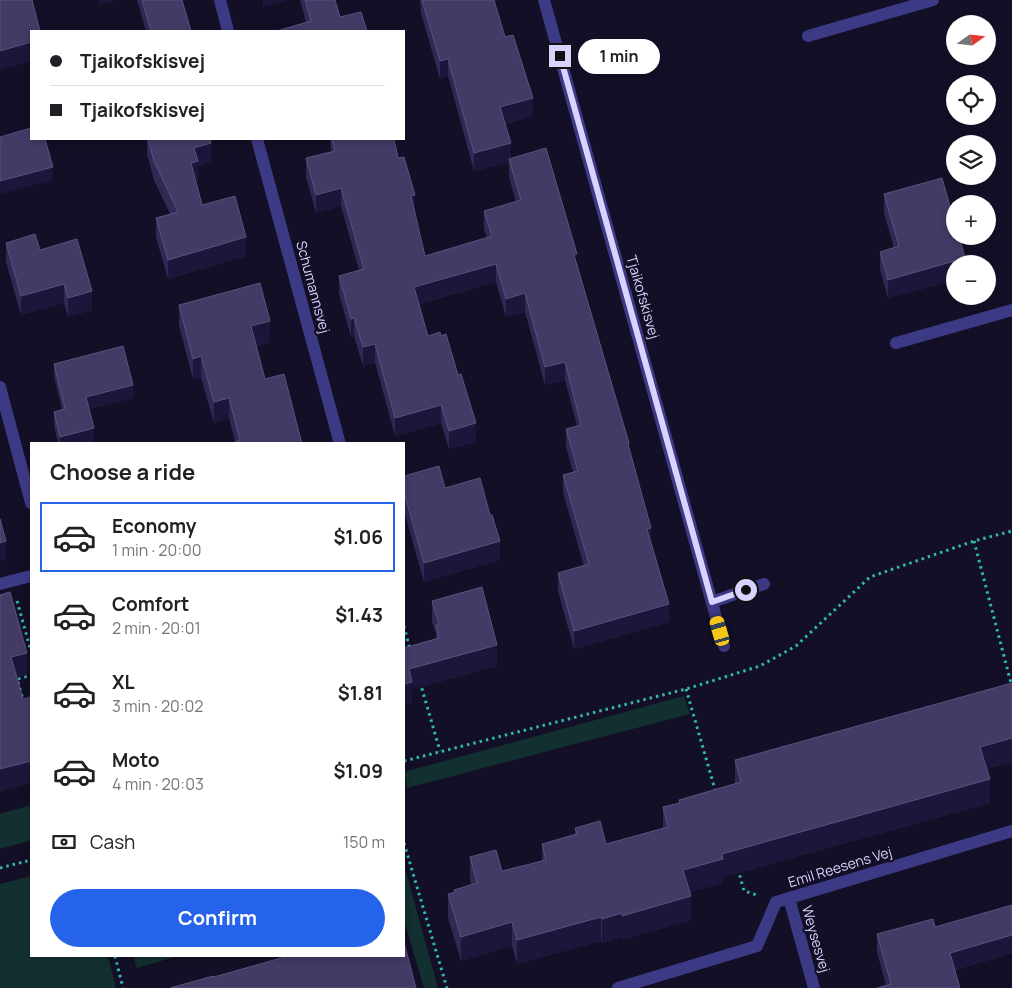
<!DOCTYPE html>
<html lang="en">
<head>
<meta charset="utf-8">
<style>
  :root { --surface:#fff; --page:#f2f2f2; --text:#202124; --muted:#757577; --line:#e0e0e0; --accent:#2563eb }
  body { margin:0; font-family:Manrope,sans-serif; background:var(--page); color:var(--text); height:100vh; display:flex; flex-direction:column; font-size:19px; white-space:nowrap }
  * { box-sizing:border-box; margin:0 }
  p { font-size:16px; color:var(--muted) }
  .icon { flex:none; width:28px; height:28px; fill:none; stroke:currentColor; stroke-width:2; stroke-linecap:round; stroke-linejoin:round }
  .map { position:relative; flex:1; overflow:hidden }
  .drawer { position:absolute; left:30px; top:442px; width:375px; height:515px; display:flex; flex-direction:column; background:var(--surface); border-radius:0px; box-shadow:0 2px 8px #0003 }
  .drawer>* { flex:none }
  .hud { position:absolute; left:30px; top:30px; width:375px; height:110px; border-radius:0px; box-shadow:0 2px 8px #0003; display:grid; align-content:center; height:110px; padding:0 20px; background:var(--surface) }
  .needle { width:32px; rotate:75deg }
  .controls { position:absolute; left:946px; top:15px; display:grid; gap:10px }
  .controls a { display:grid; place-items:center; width:50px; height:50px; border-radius:50%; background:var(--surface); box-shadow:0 2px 8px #0003; font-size:25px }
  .end { position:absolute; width:22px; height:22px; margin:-11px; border:6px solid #d9d4ff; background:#111; box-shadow:0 0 0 2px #111 }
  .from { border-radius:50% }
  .bubble { position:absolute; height:35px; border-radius:18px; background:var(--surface); box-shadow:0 2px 8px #0003; font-size:16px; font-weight:700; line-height:35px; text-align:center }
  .car { position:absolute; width:15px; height:30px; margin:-15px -8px; border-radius:6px; box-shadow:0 0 4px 1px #0007; background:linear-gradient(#f5c518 24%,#345 0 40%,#f5c518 0 76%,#345 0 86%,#f5c518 0) }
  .hud b { display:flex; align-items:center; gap:18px; height:48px; font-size:19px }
  .hud b+b { border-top:1px solid var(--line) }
  .hud i { width:12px; height:12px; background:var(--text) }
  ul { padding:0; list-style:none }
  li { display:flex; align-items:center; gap:15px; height:70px; margin:0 10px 8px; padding:0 10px; border:2px solid transparent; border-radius:0px }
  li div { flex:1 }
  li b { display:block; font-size:19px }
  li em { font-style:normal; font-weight:700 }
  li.selected { border-color:var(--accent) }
  li>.icon { width:45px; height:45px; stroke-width:1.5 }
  h2 { padding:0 20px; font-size:22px; line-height:60px }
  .pay { display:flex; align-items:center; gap:12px; height:55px; padding:0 20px; font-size:19px }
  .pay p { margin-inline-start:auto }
  .button { display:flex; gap:10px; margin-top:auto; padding:10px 20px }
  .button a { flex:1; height:58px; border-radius:30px; background:var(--accent); color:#fff; font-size:20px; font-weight:700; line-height:58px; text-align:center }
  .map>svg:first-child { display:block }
  .green { fill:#12302f }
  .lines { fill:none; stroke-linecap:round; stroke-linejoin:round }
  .path { stroke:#2fb8b0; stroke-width:3; stroke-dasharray:2.5 4; stroke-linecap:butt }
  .lane { stroke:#3d3a85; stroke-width:12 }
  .street { stroke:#3d3a85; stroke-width:12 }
  .wall { fill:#312854 }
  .shaded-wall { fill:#1d163a }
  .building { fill:#433a66; stroke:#5a527e }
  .route { stroke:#d9d4ff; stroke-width:6 }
  .labels { text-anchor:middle; stroke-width:4.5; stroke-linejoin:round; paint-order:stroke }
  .street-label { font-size:14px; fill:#d9d4ff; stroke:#130f26 }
</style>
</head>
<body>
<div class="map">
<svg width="1012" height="988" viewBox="0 0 1012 988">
  <rect width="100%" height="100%" fill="#130f26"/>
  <path class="green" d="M684,696L690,714L407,788L404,772Z
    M31,805V840L0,849V814Z
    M404,864L438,988H424L404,920Z
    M31,876V956H108L116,988H0V884Z
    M133,956H178L137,968Z"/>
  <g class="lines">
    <path class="path" d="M974,541L1012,687
      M17,601L31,651
      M404,626L410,650
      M420,682L440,751
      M686,689L716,793
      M24,703L17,679L31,675
      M404,761L686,689L760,666L796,646L870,577L974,541L1012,531
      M404,843L447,988
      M0,868L31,860
      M738,869L744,891L757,895
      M115,956L123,988"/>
    <path class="lane" d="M0,584L31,576"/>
    <path class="street" d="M220,0L228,31
      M544,0L724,646
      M808,36L933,0
      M257,139L340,444
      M896,343L1012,310
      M0,387L31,503
      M712,602L764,584
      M789,898L814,988
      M618,988L757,946L776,902L1012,831"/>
  </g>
  <path class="wall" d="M137,0H182L191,31H146Z
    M300,0H335L340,17L367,31L306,22Z
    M420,0H494L505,37L533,116L505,124L511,158L577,263L629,448L669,622L574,649L558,591V573L584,566L563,493V475L573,472L566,447V429L577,426L565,380L545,385L525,312L506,317L496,282L419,304L428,336L476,442L449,449L441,423L395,436L375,362L363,366L354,336L351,337L339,294V276L359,270L341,206L316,213L306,177V158L331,152L330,139H394L398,158L415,213L425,256L487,238L484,229V211L516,202L509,177V162L474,171L448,76L440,79L421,13Z
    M147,139H210L211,162L198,166V180L196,181L202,205L246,256L168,279L156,237V218L170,214L154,180L147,154Z
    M884,194L965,264H955V280L888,298L880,270V252L894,248L884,213Z
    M6,243L40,250L92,310L68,317L64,303L21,315L6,262Z
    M179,305L270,342L256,346L265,379L302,444H235V441L229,418L214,423L201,377L193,379L179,326Z
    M54,364L133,398L89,409L94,441L84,444H58L54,425V412L62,409L54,377Z
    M404,476L445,488L500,560L424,582L404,511Z
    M432,601L497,666L412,689V703L404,705V648L436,639V634L432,622Z
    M1012,683V762L987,769L990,803L723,877V883L690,892L691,920L622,940V937L602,943L601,941L517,964L512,946L461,961L448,918V894L454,892V890L471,885L470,881V857L502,871L542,861V844L575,834V828L606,844L663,828V807L679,803V800L735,784V760Z
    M1012,905V953L955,970L886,985L877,952V934L935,927Z"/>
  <path class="shaded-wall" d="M99,0H118L99,5Z
    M263,0H289L263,7Z
    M31,42V61L0,70V51Z
    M448,59V76L440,79V61Z
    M533,98V116L500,125V107Z
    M211,143V162L198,166V180L191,182V163L194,148Z
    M511,143V161L509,159V162L474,171V153Z
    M53,167V180L0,194V181Z
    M341,188V206L316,213V195Z
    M415,195V214L411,196Z
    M246,237V256L168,279V260Z
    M965,258V264H955V280L888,298V280Z
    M496,264V282L414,305V287Z
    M64,284V303L21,315V296Z
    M92,291V310L68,317V298Z
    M525,293V312L506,317V299Z
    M354,318V336L351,337V319Z
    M270,321V342L251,347V326Z
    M375,344V362L363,366V347Z
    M201,356V377L193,379V359Z
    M565,362V380L545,385V367Z
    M133,385V398L86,410V397Z
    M229,398V418L214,423V402Z
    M441,405V423L395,436V418Z
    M476,423V442L449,449V431Z
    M94,428V441L84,444H60V437Z
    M651,528V546L647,529Z
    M6,541V560L0,561V543Z
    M500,541V560L424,582V563Z
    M669,604V622L574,649V631Z
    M497,645V666L412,689V703L404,705V684L409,669Z
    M27,653V675L11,680V657Z
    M1011,726L1012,762L980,771V747Z
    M31,761V783L0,792V769Z
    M990,779V803L723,877V883L683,894V870L722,854Z
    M691,896V920L622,940V916Z
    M622,913V937L602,943V919Z
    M601,917V941L517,964V940Z
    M512,922V946L461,961V937Z
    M405,927V946H404V928Z
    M1012,935V953L950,971V953Z"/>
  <path class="building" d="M0,0H32L40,31H31V42L0,51Z
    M142,0H182L191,31H151Z
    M305,0H335L340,17L361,12L367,31H277L311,21Z
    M422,0H494L505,37L513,35L533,98L500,107L511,143L474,153L448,59L440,61Z
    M31,128V139H45L53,167L0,181V137Z
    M148,139H210L211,143L194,148L198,161L191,163L202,205L235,196L246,237L168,260L156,218L178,212L154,161Z
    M332,139H394L398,158L404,157L415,195L411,196L425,256L492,236L484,211L521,200L509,159L546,148L577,254L574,255L629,443L628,444L651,528L647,529L669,604L574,631L558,573L589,564L563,475L578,471L566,429L581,425L565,362L545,367L525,293L506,299L496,264L414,287L428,336L440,332L441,336L446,334L458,375L461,374L476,423L449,431L441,405L395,418L375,344L363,347L354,318L351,319L339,276L364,269L341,188L316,195L306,158L335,151Z
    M942,178L955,224V236H959L965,258L888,280L880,252L899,246L884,194Z
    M35,234L40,250L77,239L92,291L68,298L64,284L21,296L6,243Z
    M260,283L270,321L251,326L265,379L284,374L302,444H235V442L240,440L229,398L214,402L201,356L193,359L179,305Z
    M123,346L133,385L86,397L94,428L60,437L54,412L65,409L54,364Z
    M439,466L445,488L480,478L490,515H492L500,541L424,563L404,492V476Z
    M0,519L6,541L0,543Z
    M482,587L497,645L409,669L412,682L404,684V648L439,638L436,625L439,624L432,601Z
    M10,592L27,653L11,657L23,699L31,697V761L0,769V595Z
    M1012,683V738L980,747L990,779L722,854L723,859L683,870L691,896L622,916V913L602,919L601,917L517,940L512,922L461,937L448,894L455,892L454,890L477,883L470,857L496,850L502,871L546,860L542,844L577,834L575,828L600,821L606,844L668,827L663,807L680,803L679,800L741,782L735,760Z
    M1012,905V935L950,953L960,988H877L891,984L877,934L933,919L935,927Z
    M404,942L416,988H170L213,976L214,977L288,956H404Z"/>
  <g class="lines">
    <path class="route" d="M560,56L712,602L746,590"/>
  </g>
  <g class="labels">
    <g class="street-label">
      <text transform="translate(313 287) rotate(75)" y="5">Schumannsvej</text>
      <text transform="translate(643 297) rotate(74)" y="5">Tjaikofskisvej</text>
      <text transform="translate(840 867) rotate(-17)" y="5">Emil Reesens Vej</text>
      <text transform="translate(816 939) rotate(74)" y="5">Weysesvej</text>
    </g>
  </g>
</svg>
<div class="controls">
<a><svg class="needle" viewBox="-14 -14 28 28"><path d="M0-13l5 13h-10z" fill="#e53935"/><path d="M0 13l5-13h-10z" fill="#757577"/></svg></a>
<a><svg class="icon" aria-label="locate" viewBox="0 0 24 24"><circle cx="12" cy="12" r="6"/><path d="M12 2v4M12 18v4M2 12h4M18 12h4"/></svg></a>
<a><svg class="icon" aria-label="layers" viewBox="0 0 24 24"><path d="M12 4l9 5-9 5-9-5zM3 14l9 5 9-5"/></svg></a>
<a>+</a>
<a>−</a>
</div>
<i class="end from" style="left:746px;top:590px"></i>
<i class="end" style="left:560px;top:56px"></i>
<div class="bubble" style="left:578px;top:39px;width:82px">1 min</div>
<i class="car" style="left:720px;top:631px;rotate:344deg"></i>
<div class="hud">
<b><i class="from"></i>Tjaikofskisvej</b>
<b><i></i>Tjaikofskisvej</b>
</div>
<section class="drawer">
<h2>Choose a ride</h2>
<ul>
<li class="selected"><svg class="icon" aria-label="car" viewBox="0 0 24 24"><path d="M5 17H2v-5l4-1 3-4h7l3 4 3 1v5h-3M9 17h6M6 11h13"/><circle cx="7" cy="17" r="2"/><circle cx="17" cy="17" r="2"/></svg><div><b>Economy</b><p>1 min · 20:00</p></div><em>$1.06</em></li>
<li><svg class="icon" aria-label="car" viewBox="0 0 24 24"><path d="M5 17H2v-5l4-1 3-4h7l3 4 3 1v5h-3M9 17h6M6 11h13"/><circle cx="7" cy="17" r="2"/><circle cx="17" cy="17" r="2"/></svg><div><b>Comfort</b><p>2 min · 20:01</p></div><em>$1.43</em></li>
<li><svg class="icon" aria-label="car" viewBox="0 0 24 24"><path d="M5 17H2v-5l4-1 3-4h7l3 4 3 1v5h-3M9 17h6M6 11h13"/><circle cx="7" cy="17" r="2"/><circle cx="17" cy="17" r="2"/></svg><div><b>XL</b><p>3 min · 20:02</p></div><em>$1.81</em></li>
<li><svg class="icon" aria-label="car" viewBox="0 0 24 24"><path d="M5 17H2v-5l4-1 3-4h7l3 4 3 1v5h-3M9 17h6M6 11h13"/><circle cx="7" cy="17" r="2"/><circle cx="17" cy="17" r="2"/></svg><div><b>Moto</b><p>4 min · 20:03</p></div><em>$1.09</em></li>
</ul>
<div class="pay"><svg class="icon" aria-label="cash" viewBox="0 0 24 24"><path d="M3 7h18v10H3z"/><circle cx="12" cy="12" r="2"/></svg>Cash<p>150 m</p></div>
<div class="button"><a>Confirm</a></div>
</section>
</div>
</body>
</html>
